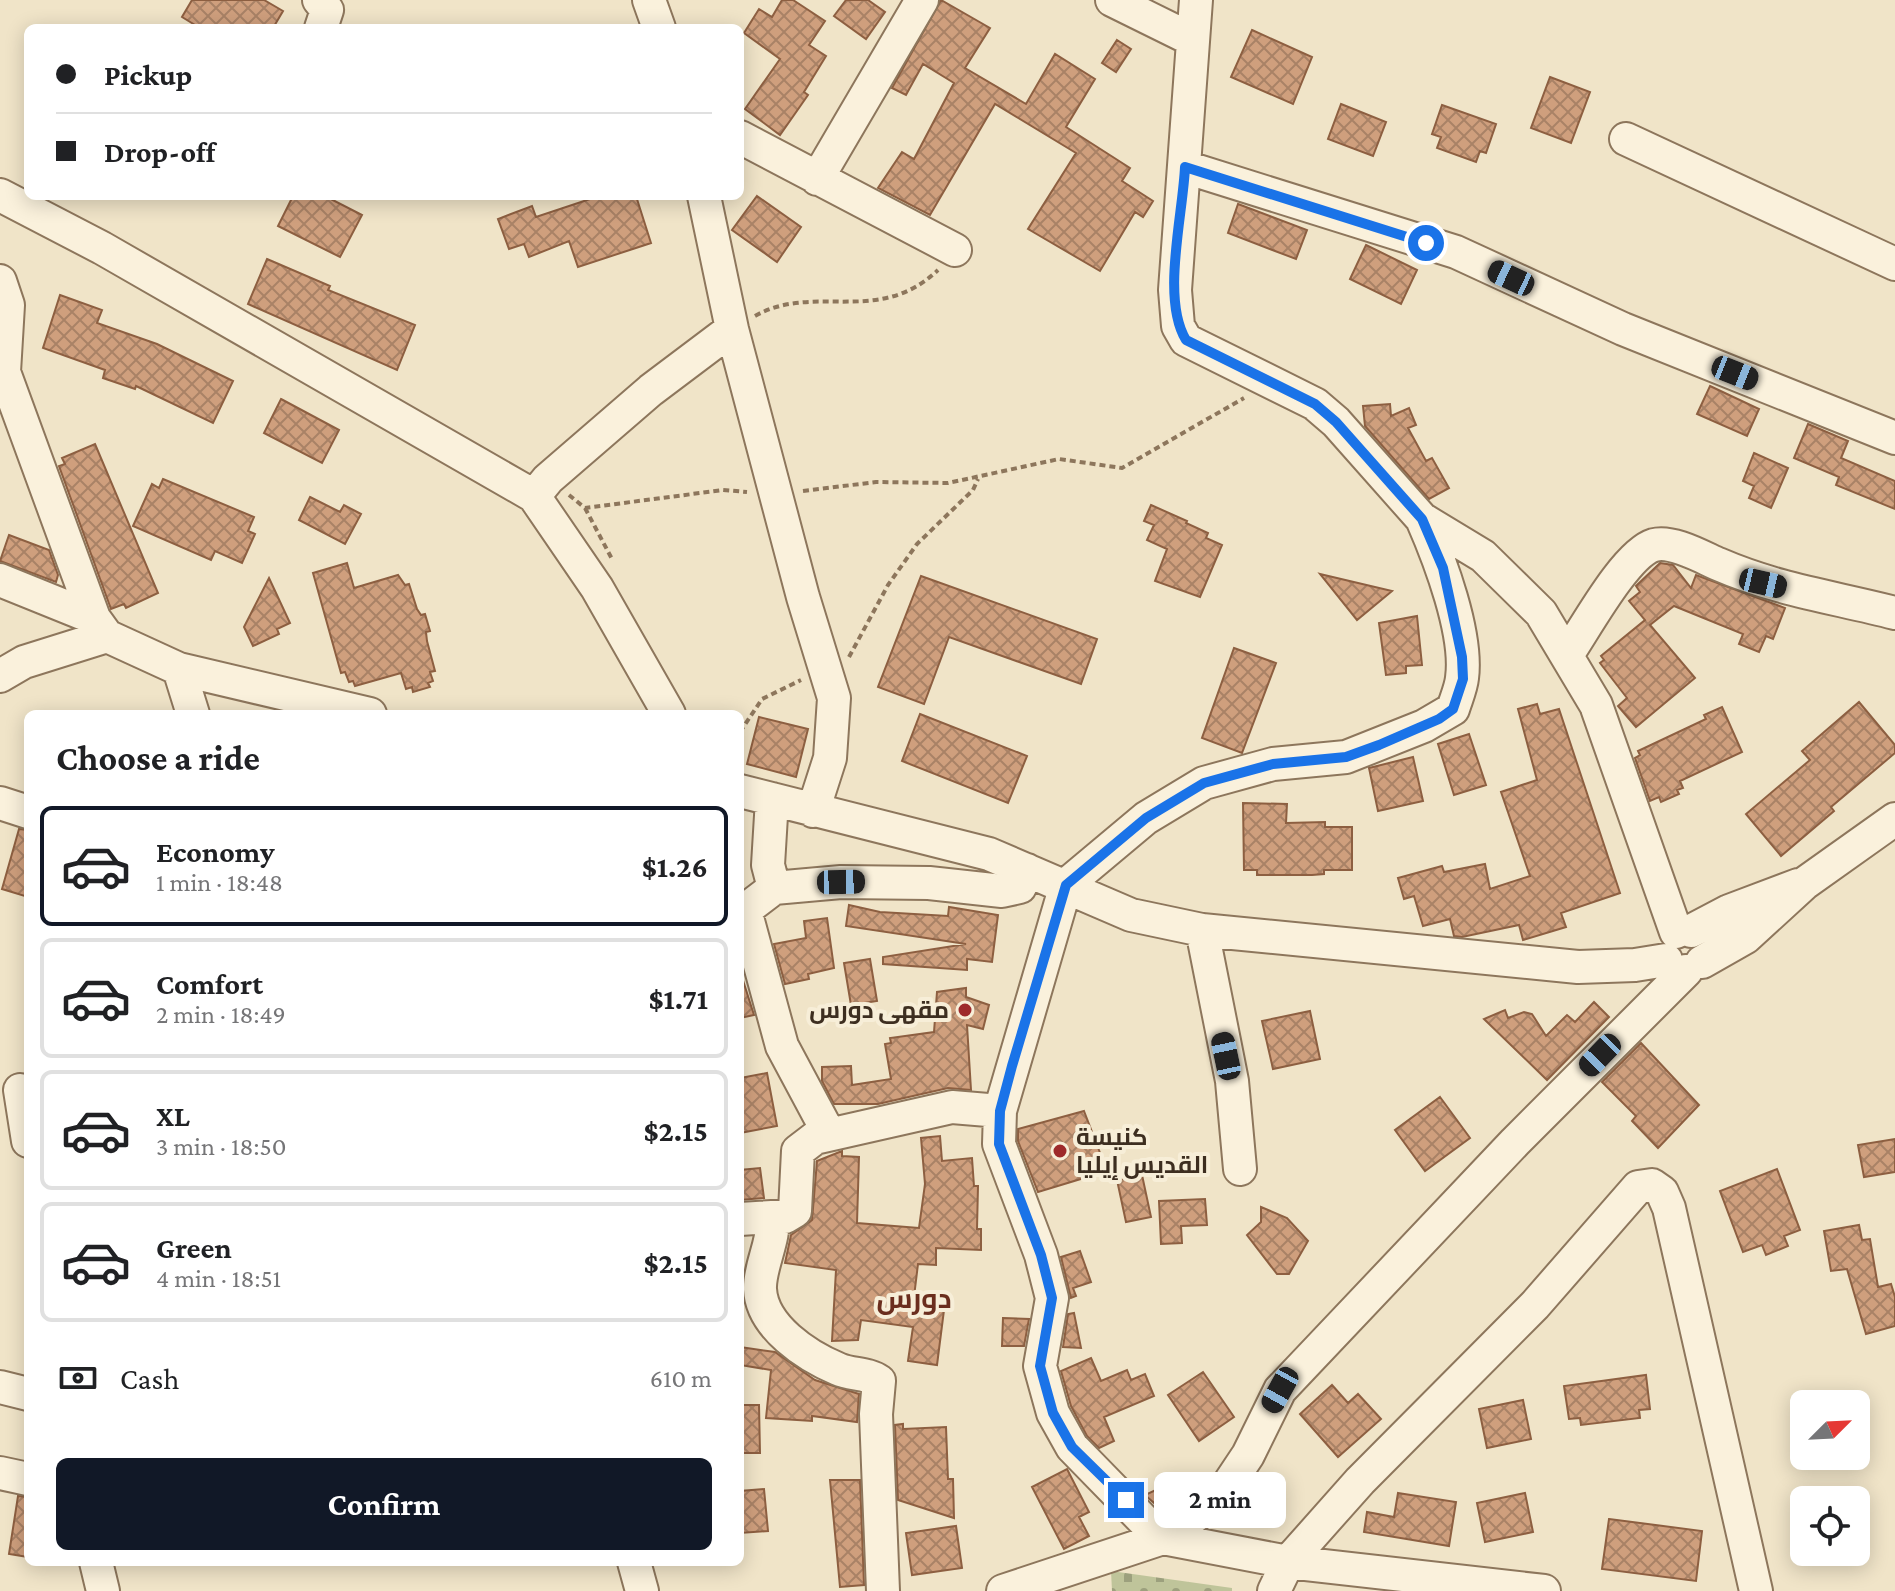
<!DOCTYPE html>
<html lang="en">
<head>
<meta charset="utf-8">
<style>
  :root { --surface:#fff; --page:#f6f6f6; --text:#202124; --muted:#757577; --line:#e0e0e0; --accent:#111827 }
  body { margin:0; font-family:"Crimson Pro",Cairo,serif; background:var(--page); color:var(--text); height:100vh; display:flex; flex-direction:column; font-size:30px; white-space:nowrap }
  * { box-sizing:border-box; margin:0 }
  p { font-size:26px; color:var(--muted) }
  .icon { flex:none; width:44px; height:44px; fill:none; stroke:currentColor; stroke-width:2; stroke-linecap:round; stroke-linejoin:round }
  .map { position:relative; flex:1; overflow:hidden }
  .panel { position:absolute; left:24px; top:710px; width:720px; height:856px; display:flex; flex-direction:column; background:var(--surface); border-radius:12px; box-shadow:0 4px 20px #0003 }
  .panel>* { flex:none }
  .guide { position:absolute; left:24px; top:24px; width:720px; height:176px; border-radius:12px; box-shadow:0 4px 20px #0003; display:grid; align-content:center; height:176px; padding:0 32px; background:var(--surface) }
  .needle { width:52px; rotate:66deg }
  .fabs { position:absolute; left:1790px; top:1390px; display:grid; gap:16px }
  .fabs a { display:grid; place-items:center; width:80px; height:80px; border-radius:12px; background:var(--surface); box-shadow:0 4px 20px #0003; font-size:40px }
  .end { position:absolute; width:36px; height:36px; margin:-18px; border:10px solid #1a73e8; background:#fff; box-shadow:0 0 0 4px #fff }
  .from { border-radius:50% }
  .bubble { position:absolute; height:56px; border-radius:12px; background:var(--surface); box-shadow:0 4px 20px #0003; font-size:26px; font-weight:700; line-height:56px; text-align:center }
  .car { position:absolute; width:24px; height:48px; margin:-24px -12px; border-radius:10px; box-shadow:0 0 6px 2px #0007; background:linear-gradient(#222 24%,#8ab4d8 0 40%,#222 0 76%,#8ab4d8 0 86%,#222 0) }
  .guide b { display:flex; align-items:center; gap:28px; height:76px; font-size:30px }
  .guide b+b { border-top:2px solid var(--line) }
  .guide i { width:20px; height:20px; background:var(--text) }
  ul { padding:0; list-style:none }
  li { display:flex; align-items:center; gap:24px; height:120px; margin:0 16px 12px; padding:0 16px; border:4px solid var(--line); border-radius:12px }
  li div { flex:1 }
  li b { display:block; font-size:30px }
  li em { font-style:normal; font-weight:700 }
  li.active { border-color:var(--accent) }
  li>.icon { width:72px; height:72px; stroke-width:1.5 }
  h2 { padding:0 32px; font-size:36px; line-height:96px }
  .pay { display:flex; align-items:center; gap:20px; height:88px; padding:0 32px; font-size:30px }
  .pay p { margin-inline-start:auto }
  .cta { display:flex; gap:16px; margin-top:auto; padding:16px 32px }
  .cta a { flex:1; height:92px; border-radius:12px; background:var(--accent); color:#fff; font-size:32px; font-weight:700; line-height:92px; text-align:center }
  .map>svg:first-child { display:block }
  .cemetery { fill:url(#cemetery-stones) }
  .building { fill:url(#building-cross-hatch); stroke:#8d5f41; stroke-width:2 }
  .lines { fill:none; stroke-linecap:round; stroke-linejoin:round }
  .minor-casing { stroke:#8d765c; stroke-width:36 }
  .path { stroke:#8d765c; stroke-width:4; stroke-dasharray:6 4; stroke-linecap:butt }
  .minor { stroke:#faf1dc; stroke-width:32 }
  .route { stroke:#1a73e8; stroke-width:10 }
  .poi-dot { fill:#9e2a2b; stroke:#f7eed8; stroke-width:3 }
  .labels { text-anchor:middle; stroke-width:8; stroke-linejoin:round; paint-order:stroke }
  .poi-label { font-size:24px; font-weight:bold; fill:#3d2e20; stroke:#f7eed8; text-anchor:end }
  .quarter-label { font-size:28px; font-weight:bold; fill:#6b2e1e; stroke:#f7eed8 }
</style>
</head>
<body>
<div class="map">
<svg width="1895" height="1591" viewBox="0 0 1895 1591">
  <defs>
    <pattern id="cemetery-stones" width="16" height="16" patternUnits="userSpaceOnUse" patternTransform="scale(2)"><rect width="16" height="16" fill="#bfc49a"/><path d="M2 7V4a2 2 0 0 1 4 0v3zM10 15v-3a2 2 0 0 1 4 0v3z" fill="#9ca07d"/></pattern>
    <pattern id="building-cross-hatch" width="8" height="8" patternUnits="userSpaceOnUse" patternTransform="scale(2)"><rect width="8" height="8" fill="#cf9f7d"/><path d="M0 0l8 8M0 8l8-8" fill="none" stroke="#a98266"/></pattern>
  </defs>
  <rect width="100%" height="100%" fill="#f0e4c8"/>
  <path class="cemetery" d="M1111,1571L1232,1588V1591H1112Z"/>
  <path class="building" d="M192,0H264L283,11L273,28H200L182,17Z
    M782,0H793L825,21L809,45L826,56L804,92L808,95L780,135L745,109L780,59L744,33L759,9L772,17Z
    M846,0H868L885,12L866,39L834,16Z
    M941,0L990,28L965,68L1026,104L1055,54L1095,79L1066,127L1130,168L1122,181L1153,201L1143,217L1135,212L1100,271L1028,229L1076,153L995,104L930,215L878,188L902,152L914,159L954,83L923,64L906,95L892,88Z
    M1252,30L1312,57L1293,104L1231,77Z
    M1117,40L1131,49L1116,72L1102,63Z
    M1550,77L1590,92L1571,143L1531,128Z
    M1341,104L1386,122L1373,156L1328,139Z
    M1442,105L1496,124L1486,153L1480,151L1476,162L1437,148L1441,137L1432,134Z
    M293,196H325L362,215L340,257L278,226Z
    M599,196H636L651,243L578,267L569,241L529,257L524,244L509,249L498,219L532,206L536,217Z
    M757,196L801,227L777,262L732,230Z
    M1238,204L1307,230L1296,259L1228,233Z
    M1366,245L1417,270L1401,304L1350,279Z
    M267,259L330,286L328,290L415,325L397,370L248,304Z
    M60,295L102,310L97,323L157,344L233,381L213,423L136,386L135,389L103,378L105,370L43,348Z
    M1710,386L1759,409L1747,436L1697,414Z
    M281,399L339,430L322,463L264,433Z
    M1390,404L1391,416L1409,408L1416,425L1408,428L1426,461L1432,458L1449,488L1429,499L1365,426L1363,406Z
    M1808,424L1848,441L1841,458L1895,481V509L1836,485L1839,477L1794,458Z
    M95,444L158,593L126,608L124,604L111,609L59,466L65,464L62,458Z
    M1754,453L1788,468L1771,508L1749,498L1754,486L1743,481Z
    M163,479L254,517L248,531L255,534L242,563L215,551L211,560L133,526L152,484L159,488Z
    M310,497L340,512L344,505L361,514L345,544L299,520Z
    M1151,505L1187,521L1186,523L1208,533L1206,538L1222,545L1200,597L1155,581L1167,549L1147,540L1154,525L1144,521Z
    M9,535L49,550L58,575L56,582L0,561Z
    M347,563L354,588L398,575L405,585L409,584L417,609L421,615L425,614L430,631L426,632L427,641L435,671L430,672L433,681L428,683L430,687L413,692L412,687L406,689L401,673L355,686L353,681L349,682L345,672L341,673L313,573Z
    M1660,563L1673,565L1691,588L1696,575L1785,608L1773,639L1766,636L1759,652L1739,644L1743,634L1674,606L1650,625L1695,678L1636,727L1618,706L1627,698L1600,663L1604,660L1601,656L1645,620L1629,601L1640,592L1636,586Z
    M1320,574L1392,591L1357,620Z
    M921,576L1097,639L1081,684L949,637L924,704L878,687Z
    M269,578L290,623L277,629L279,634L253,646L244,627Z
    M1417,616L1422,665L1406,666V673L1386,675L1379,623Z
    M1234,648L1276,663L1242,753L1202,738Z
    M1859,702L1895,745V753L1831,807L1834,811L1781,856L1746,814L1810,760L1802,751Z
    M1537,704L1540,714L1559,709L1620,893L1561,913L1566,927L1523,940L1519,925L1462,937L1454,936L1450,919L1423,926L1414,896L1404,899L1398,878L1442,866L1444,872L1485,864L1490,889L1530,876L1501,792L1537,780L1518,709Z
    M1722,707L1742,752L1680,781L1683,788L1677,790L1679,794L1661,802L1659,797L1650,801L1635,758L1640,755L1638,751L1706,719L1704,715Z
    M920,714L1027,756L1008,803L902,761Z
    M759,717L808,729L796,777L747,764Z
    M1469,734L1486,785L1454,795L1438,744Z
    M1413,757L1423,801L1378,811L1369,768Z
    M1243,803L1287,804L1286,823L1325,822V827H1352V870H1324V874L1312,875H1257V870H1244Z
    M19,829L28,830V897L2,889Z
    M849,905L880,912L948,916L949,907L998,915L992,962L967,959V970L883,964V957L966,944L846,926Z
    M827,918L834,968L808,974L809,979L785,984L774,944L806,938L804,921Z
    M870,959L877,1001L851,1005L844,963Z
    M740,971L754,1015L740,1018Z
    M966,988V997L989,1005L983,1029L967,1025L971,1090L948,1088L878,1104H834L822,1081V1067L851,1066L852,1085L891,1079L885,1044L891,1043L890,1038L934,1032L937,992Z
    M1594,1002L1609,1017L1547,1080L1484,1019L1505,1010L1508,1018L1524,1012L1532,1014L1546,1036L1567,1015L1575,1022Z
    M1310,1011L1320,1059L1273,1069L1262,1021Z
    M1641,1043L1699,1105L1658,1148L1632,1121L1636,1116L1602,1082Z
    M767,1073L777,1126L740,1133V1078Z
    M1440,1097L1470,1138L1425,1171L1395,1130Z
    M1084,1111L1107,1171L1038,1192L1018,1141V1129Z
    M940,1136L942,1161L972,1158L974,1186H978L977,1229H981V1250L936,1248V1265L918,1264L913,1305L944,1310L937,1365L908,1361L913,1327L861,1320L858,1340L832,1341L836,1270L785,1263L791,1235L812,1220L817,1161L842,1151V1156L859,1157L857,1223L919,1228L925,1184L921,1138Z
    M1895,1139V1172L1864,1177L1858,1145Z
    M760,1168L764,1198L740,1200V1170Z
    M1777,1169L1800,1230L1784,1236L1788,1246L1766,1255L1762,1245L1743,1252L1720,1191Z
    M1142,1175L1151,1217L1126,1222L1117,1180Z
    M1205,1199L1207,1225L1181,1226L1182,1243L1161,1244L1159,1201Z
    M1261,1207L1287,1218L1308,1241L1289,1274H1277L1247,1235L1261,1222Z
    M1859,1225L1862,1240L1870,1239L1878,1287L1891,1284L1895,1297V1326L1866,1334L1847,1269L1831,1271L1824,1231Z
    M1080,1251L1091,1282L1073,1288L1076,1296L1071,1298L1061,1257Z
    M1074,1313L1081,1348L1063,1347L1068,1314Z
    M1003,1318L1029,1319L1024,1346H1002Z
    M740,1347L775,1352L815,1380L859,1394L857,1422L812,1416V1421L766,1418L771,1370L740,1365Z
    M1091,1358L1101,1381L1127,1370L1131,1380L1145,1374L1154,1396L1104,1417L1114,1441L1099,1448L1087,1436L1071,1406L1061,1371Z
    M1203,1372L1234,1417L1199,1441L1168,1395Z
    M1646,1375L1650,1409L1639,1410L1640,1418L1581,1425L1580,1418L1569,1419L1564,1386Z
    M1332,1385L1348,1403L1358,1394L1381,1419L1338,1457L1300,1414Z
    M1523,1400L1531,1439L1487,1448L1479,1409Z
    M740,1405H759L760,1453H740Z
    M903,1424V1429L946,1427L948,1479H953L954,1518L898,1500L895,1425Z
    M1067,1469L1089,1512L1079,1517L1089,1536L1064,1549L1032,1487Z
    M1188,1475L1196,1492L1162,1510L1145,1495Z
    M830,1480H860L864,1585L840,1587Z
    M764,1489L768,1531L740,1533V1491Z
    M1398,1493L1456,1502L1449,1546L1364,1532L1367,1512L1394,1517Z
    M1525,1493L1533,1532L1485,1542L1477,1503Z
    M18,1496L28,1497V1557L9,1554Z
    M1609,1519L1702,1531L1696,1581L1602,1569Z
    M956,1526L962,1568L912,1575L906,1533Z"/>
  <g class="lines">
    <defs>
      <path id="minor" d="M319,0L327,10L321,28
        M649,0L659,28
        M1112,0L1191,39
        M1196,0L1175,290L1178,326L1186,340L1315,404L1336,422L1422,519L1483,556L1541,613L1596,705L1676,932
        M740,137L955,250
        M1626,139L1895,264
        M1185,167L1456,252L1623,329L1895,438
        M817,179L922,0
        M0,195L102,248L534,496L597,588L669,714
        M704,196L732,329L803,597L834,698L830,758L813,811
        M0,281L8,305L4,372L94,618L107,636L179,669L370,714
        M534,496L548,479L651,390L732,329
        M0,580L94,618
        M1567,655C1585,629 1625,554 1654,545C1672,540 1702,557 1718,564C1778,590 1833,597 1895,613
        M179,669L193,714
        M0,676L24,662L107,636
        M740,791L989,854L1131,915L1202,930L1578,967L1635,965L1666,960
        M772,799L768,865L774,888
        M0,803L28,812
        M745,910L782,1046L828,1132
        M740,914L774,888L841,882L929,883L1002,891L1020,887L1027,870
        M1202,930L1232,1081L1240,1169
        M1691,931L1729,911L1798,885
        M1702,962L1746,937L1805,883L1895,819
        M20,1090L28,1141
        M740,1219L772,1217
        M0,1387L28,1394
        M0,1473L28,1479
        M1177,1528L1152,1529L1072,1447L1053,1413L1040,1366L1052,1298L1041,1255L999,1144L1000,1111L1066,885L1146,818L1204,783L1273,764L1346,757L1424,726L1453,709C1456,699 1461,688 1462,678C1468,634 1440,560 1422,519
        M1163,1538L1288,1562L1544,1591
        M96,1562L103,1591
        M634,1562L642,1591
        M883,1591L876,1414L879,1381C868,1373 851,1375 838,1369C807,1356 762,1327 760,1289C759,1267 776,1237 772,1217H785L795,1211L798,1151L815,1138L952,1107L1000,1111
        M1003,1591L1163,1538L1218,1500L1248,1455L1280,1390L1515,1142L1686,971
        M1274,1591L1288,1562L1360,1481L1535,1305L1638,1187L1652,1185L1662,1192L1669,1208L1756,1591"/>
    </defs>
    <use href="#minor" class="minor-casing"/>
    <path class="path" d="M755,316C815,282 878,327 938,270
      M803,491L876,482L948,483L1059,459L1122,468L1244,398
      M569,495L585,508L723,490L747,492
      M585,508L612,559
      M849,657L888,585L917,544L973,490L978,479
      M740,732L762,699L801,680"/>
    <use href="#minor" class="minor"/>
  </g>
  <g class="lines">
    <path class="route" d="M1126,1500L1072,1447L1053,1413L1040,1366L1052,1298L1041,1255L999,1144L1000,1111L1012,1066L1066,885L1146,818L1204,783L1273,764L1346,757L1379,745L1439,719L1453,709L1463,679L1462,657L1443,568L1422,519L1336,422L1315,404L1186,340C1161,299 1183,215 1185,167L1426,243"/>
  </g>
  <g class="poi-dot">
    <circle cx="965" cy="1010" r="8"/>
    <circle cx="1060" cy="1151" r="8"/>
  </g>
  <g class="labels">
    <g class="poi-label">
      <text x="949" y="1018">مقهى دورس</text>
      <text x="1076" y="1145" text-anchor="start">كنيسة<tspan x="1076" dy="28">القديس إيليا</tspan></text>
    </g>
    <g class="quarter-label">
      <text x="914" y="1308">دورس</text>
    </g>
  </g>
</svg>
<div class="fabs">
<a><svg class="needle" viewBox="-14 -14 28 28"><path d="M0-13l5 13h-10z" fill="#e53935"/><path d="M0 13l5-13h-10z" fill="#757577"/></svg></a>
<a><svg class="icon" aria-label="locate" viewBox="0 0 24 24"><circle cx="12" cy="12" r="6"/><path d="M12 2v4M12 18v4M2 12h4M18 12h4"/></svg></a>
</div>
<i class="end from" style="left:1426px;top:243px"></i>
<i class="end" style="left:1126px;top:1500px"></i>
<div class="bubble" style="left:1154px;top:1472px;width:132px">2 min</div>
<i class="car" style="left:1511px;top:278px;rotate:295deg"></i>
<i class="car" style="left:1735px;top:373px;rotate:112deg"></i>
<i class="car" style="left:1763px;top:583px;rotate:103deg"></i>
<i class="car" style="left:841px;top:882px;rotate:89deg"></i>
<i class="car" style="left:1600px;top:1055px;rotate:224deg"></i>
<i class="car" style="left:1226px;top:1056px;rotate:348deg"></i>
<i class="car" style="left:1280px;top:1390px;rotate:209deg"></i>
<div class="guide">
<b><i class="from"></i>Pickup</b>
<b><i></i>Drop-off</b>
</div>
<section class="panel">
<h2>Choose a ride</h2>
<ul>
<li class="active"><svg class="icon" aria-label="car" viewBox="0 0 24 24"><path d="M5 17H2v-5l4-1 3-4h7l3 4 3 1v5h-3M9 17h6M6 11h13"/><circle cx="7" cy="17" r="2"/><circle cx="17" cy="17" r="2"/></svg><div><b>Economy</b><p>1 min · 18:48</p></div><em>$1.26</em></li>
<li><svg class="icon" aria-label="car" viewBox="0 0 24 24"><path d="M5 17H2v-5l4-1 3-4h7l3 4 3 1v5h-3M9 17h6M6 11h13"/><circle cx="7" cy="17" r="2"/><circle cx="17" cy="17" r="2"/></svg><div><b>Comfort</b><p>2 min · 18:49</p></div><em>$1.71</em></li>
<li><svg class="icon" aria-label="car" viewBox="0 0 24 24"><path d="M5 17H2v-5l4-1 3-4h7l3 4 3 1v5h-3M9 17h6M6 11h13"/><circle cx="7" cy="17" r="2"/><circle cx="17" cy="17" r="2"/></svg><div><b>XL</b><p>3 min · 18:50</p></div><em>$2.15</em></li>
<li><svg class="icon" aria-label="car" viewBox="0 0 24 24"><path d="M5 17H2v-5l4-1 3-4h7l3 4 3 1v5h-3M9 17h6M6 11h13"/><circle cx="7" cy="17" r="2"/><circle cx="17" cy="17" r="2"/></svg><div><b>Green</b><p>4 min · 18:51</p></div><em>$2.15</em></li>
</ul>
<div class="pay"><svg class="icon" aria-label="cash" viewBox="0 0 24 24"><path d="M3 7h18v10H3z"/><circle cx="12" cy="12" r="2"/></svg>Cash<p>610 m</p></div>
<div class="cta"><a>Confirm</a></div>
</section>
</div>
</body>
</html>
